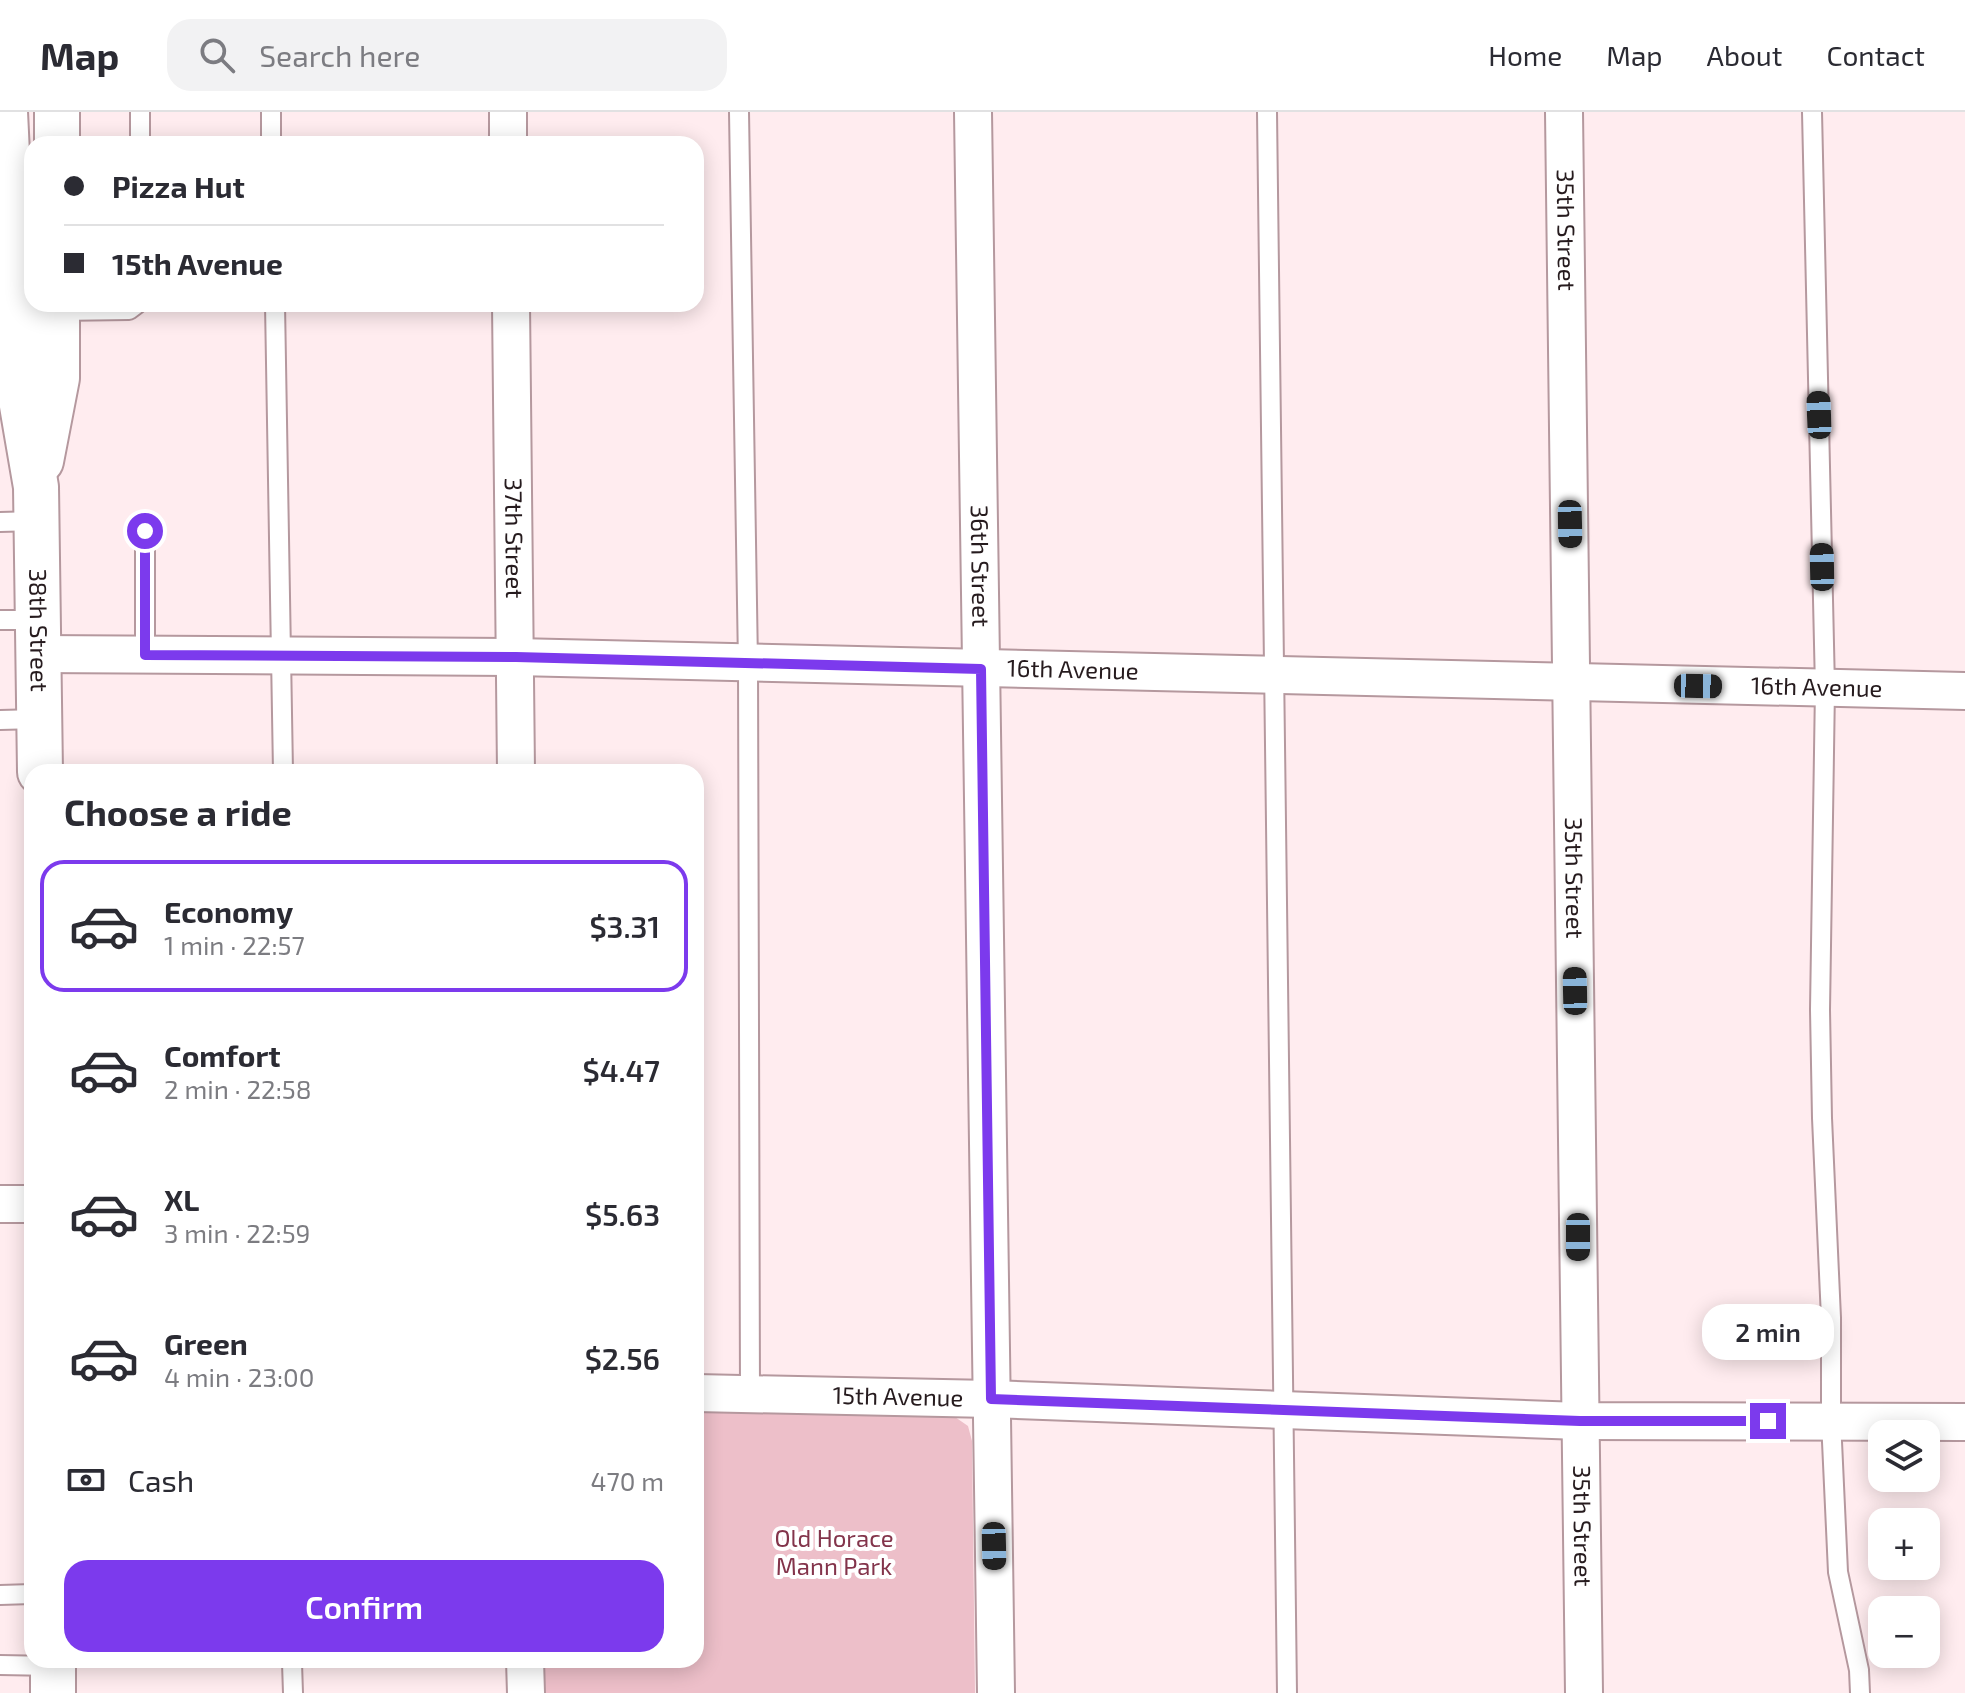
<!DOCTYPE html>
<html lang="en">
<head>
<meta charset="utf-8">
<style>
  :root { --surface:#fff; --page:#f2f2f3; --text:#2b2b33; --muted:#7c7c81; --line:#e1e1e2; --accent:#7c3aed }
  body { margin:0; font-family:"Exo 2",sans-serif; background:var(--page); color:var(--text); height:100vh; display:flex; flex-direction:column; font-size:30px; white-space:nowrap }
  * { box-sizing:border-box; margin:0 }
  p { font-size:26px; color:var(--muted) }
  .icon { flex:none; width:44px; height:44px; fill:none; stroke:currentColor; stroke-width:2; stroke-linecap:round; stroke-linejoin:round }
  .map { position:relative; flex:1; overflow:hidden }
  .panel { position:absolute; left:24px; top:652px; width:680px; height:904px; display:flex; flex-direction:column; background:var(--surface); border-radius:24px; box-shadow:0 4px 20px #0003 }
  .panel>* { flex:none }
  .banner { position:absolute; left:24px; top:24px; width:680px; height:176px; border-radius:24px; box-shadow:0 4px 20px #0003; display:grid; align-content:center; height:176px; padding:0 40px; background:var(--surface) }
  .tools { position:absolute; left:1868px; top:1308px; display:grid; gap:16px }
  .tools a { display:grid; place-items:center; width:72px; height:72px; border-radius:16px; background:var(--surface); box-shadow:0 4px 20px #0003; font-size:40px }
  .end { position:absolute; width:36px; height:36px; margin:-18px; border:10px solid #7c3aed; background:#fff; box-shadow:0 0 0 4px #fff }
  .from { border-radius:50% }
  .bubble { position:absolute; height:56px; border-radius:24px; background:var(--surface); box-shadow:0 4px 20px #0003; font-size:26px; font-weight:600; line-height:56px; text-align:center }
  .car { position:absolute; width:24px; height:48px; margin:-24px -12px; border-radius:10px; box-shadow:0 0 6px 2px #0007; background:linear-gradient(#222 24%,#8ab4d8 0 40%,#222 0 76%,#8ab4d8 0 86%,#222 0) }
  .banner b { display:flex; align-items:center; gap:28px; height:76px; font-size:30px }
  .banner b+b { border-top:2px solid var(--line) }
  .banner i { width:20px; height:20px; background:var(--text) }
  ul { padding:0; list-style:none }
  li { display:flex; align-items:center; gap:24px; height:132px; margin:0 16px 12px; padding:0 24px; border:4px solid transparent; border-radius:24px }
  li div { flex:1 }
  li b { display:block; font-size:30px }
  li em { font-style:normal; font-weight:600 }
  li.selected { border-color:var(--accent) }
  li>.icon { width:72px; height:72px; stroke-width:1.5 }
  h2 { padding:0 40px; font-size:36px; line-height:96px }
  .pay { display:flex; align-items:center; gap:20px; height:88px; padding:0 40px; font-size:30px }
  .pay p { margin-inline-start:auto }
  .action { display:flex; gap:16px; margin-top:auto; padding:16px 40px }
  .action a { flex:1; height:92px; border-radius:24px; background:var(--accent); color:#fff; font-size:32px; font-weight:600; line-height:92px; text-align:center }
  header { display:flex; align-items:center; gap:48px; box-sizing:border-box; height:112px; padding:0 40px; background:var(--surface); border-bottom:2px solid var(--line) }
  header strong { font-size:38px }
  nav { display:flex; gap:44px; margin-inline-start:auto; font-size:28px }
  .search { width:560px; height:72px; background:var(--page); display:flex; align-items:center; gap:20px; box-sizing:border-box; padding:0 28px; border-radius:24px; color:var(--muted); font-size:30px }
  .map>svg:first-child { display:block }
  .green { fill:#edbfc9 }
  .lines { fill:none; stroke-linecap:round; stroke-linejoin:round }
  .lane-casing { stroke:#b5989e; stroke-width:22 }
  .street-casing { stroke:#b5989e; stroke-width:40 }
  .secondary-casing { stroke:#b5989e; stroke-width:48 }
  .lane { stroke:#fff; stroke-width:18 }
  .street { stroke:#fff; stroke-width:36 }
  .secondary { stroke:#fff; stroke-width:44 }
  .route { stroke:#7c3aed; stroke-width:10 }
  .labels { text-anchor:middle; stroke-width:8; stroke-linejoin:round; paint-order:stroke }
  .street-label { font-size:24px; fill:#261b1e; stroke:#fff }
  .park-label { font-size:24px; fill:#83344b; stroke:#fff }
</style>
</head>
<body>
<header>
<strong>Map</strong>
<div class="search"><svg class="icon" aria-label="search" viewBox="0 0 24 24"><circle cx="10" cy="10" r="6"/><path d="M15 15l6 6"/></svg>Search here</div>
<nav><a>Home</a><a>Map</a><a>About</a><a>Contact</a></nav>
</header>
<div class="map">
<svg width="1965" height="1581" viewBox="0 0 1965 1581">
  <rect width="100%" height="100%" fill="#ffecef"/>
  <path class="green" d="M696,1298L955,1305L968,1314L972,1329L975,1581H545V1548H696Z"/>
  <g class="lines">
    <defs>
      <path id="lane" d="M140,0V32
        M271,0V32
        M739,0L748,552L750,1282
        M1267,0L1287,1581
        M1812,0L1825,576L1820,898L1822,1006L1831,1206V1308L1838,1460L1859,1558L1860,1581
        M275,192L283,660
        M57,199L129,198L137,192
        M0,410L36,409
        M0,508H37
        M145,543V419
        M0,608L38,607
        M0,1483L32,1482
        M292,1551L293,1581
        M0,1553L53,1554"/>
      <g id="street">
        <path d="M508,0V32"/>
        <path id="s1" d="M973,0L996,1581"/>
        <path id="s2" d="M1564,0L1584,1581"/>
        <path id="s3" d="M511,192L516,660"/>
        <path id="s4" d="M37,542L516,545L1965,579"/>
        <path d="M0,1092H32"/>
        <path id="s5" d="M696,1281L991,1287L1580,1309L1965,1310"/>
        <path d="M525,1548L526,1581"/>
      </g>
      <g id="secondary">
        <path id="s6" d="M5,0L18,270L36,375L40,660"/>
        <path d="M57,0V32"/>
        <path d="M41,349L57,266V192"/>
        <path d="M53,1548V1581"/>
      </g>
    </defs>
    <use href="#lane" class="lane-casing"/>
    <use href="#street" class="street-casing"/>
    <use href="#secondary" class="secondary-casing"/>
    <use href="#lane" class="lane"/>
    <use href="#street" class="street"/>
    <use href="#secondary" class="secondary"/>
  </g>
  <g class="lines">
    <path class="route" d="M145,419V543L516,545L981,557L991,1287L1580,1309H1768"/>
  </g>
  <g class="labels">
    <g class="street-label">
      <text dy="8" stroke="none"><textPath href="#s2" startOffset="118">35th Street</textPath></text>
      <text dy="8" stroke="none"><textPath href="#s3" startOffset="234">37th Street</textPath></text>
      <text dy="8" stroke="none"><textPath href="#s1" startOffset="454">36th Street</textPath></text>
      <text dy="8" stroke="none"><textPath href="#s6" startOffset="520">38th Street</textPath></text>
      <text dy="8" stroke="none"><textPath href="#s4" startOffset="1036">16th Avenue</textPath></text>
      <text dy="8" stroke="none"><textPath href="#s4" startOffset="1780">16th Avenue</textPath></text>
      <text dy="8" stroke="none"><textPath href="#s2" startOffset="766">35th Street</textPath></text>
      <text dy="8" stroke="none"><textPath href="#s5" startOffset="202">15th Avenue</textPath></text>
      <text dy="8" stroke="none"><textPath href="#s2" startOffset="1414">35th Street</textPath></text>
    </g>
    <g class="park-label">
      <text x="834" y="1435">Old Horace<tspan x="834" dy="28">Mann Park</tspan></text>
    </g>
  </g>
</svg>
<div class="tools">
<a><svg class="icon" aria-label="layers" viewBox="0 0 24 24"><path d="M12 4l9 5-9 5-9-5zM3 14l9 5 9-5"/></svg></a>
<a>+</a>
<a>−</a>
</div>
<i class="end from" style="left:145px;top:419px"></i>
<i class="end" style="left:1768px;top:1309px"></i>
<div class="bubble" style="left:1702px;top:1192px;width:132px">2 min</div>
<i class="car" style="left:1819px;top:303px;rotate:358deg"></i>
<i class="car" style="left:1570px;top:412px;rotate:179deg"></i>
<i class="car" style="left:1822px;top:455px;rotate:359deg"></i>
<i class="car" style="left:1698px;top:574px;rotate:91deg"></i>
<i class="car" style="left:1575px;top:879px;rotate:359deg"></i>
<i class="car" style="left:1578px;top:1125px;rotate:180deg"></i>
<i class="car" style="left:994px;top:1434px;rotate:179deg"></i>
<div class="banner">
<b><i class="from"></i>Pizza Hut</b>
<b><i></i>15th Avenue</b>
</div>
<section class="panel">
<h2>Choose a ride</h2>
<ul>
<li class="selected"><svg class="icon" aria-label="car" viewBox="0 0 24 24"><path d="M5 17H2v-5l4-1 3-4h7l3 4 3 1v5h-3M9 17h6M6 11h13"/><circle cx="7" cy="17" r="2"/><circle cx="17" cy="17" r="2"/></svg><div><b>Economy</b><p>1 min · 22:57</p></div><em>$3.31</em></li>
<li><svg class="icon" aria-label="car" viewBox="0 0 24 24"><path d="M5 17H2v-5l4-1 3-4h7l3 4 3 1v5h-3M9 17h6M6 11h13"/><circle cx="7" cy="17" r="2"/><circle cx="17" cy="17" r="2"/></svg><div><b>Comfort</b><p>2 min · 22:58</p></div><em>$4.47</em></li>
<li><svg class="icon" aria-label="car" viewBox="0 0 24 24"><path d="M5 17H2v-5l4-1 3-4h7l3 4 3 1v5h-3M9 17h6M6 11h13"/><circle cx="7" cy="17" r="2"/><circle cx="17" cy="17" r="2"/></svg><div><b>XL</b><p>3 min · 22:59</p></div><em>$5.63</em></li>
<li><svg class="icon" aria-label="car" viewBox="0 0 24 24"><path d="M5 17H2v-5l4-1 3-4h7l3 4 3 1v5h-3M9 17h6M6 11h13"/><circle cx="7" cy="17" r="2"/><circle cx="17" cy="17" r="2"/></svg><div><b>Green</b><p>4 min · 23:00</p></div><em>$2.56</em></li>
</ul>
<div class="pay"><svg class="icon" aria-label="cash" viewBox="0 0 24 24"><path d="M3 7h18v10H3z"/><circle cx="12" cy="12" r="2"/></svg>Cash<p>470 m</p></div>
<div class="action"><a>Confirm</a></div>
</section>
</div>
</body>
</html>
